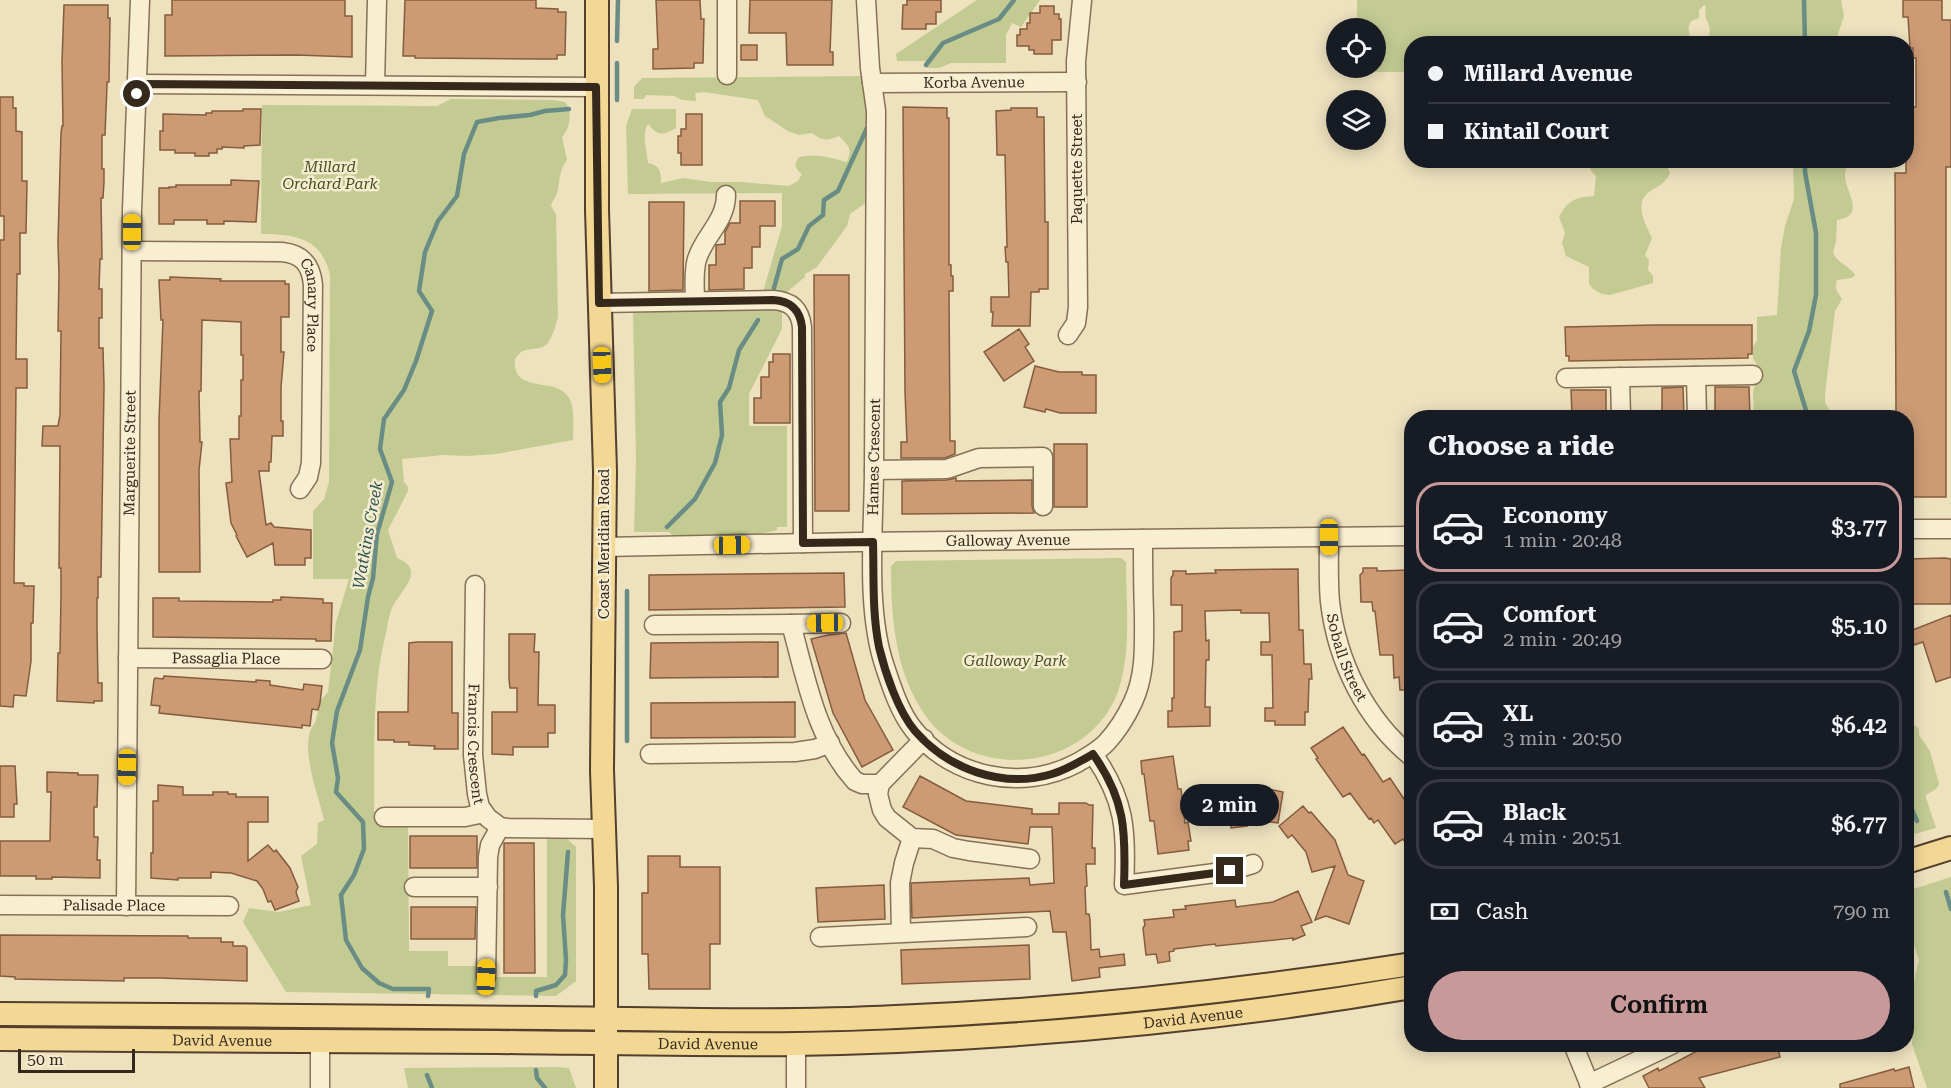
<!DOCTYPE html>
<html lang="en">
<head>
<meta charset="utf-8">
<style>
  :root { --surface:#171b24; --page:#242831; --text:#f1f3f6; --muted:#9ea1a6; --line:#363941; --accent:#c79999 }
  body { margin:0; font-family:"Roboto Serif",serif; background:var(--page); color:var(--text); height:100vh; display:flex; flex-direction:column; font-size:22px; white-space:nowrap }
  * { box-sizing:border-box; margin:0 }
  p { font-size:20px; color:var(--muted) }
  .icon { flex:none; width:33px; height:33px; fill:none; stroke:currentColor; stroke-width:2; stroke-linecap:round; stroke-linejoin:round }
  .map { position:relative; flex:1; overflow:hidden }
  .panel { position:absolute; left:1404px; top:410px; width:510px; height:642px; display:flex; flex-direction:column; background:var(--surface); border-radius:24px; box-shadow:0 3px 15px #0003 }
  .panel>* { flex:none }
  .banner { position:absolute; left:1404px; top:36px; width:510px; height:132px; border-radius:24px; box-shadow:0 3px 15px #0003; display:grid; align-content:center; height:132px; padding:0 24px; background:var(--surface) }
  .controls { position:absolute; left:1326px; top:18px; display:grid; gap:12px }
  .controls a { display:grid; place-items:center; width:60px; height:60px; border-radius:50%; background:var(--surface); box-shadow:0 3px 15px #0003; font-size:30px }
  .scale { position:absolute; left:18px; bottom:15px; width:117px; box-sizing:border-box; padding-left:6px; border:3px solid #35291c; border-top:0; font-size:16px; line-height:21px; white-space:nowrap; color:#35291c; -webkit-text-stroke:4px #f5ebce; paint-order:stroke }
  .end { position:absolute; width:27px; height:27px; margin:-14px; border:8px solid #35291c; background:#fff; box-shadow:0 0 0 3px #fff }
  .from { border-radius:50% }
  .bubble { position:absolute; height:42px; border-radius:21px; background:var(--surface); box-shadow:0 3px 15px #0003; font-size:20px; font-weight:600; line-height:42px; text-align:center }
  .car { position:absolute; width:18px; height:36px; margin:-18px -9px; border-radius:8px; box-shadow:0 0 4px 2px #0007; background:linear-gradient(#f5c518 24%,#345 0 40%,#f5c518 0 76%,#345 0 86%,#f5c518 0) }
  .banner b { display:flex; align-items:center; gap:21px; height:57px; font-size:22px }
  .banner b+b { border-top:2px solid var(--line) }
  .banner i { width:15px; height:15px; background:var(--text) }
  ul { padding:0; list-style:none }
  li { display:flex; align-items:center; gap:18px; height:90px; margin:0 12px 9px; padding:0 12px; border:3px solid var(--line); border-radius:24px }
  li div { flex:1 }
  li b { display:block; font-size:22px }
  li em { font-style:normal; font-weight:600 }
  li.on { border-color:var(--accent) }
  li>.icon { width:54px; height:54px; stroke-width:1.5 }
  h2 { padding:0 24px; font-size:27px; line-height:72px }
  .pay { display:flex; align-items:center; gap:15px; height:66px; padding:0 24px; font-size:22px }
  .pay p { margin-inline-start:auto }
  .button { display:flex; gap:12px; margin-top:auto; padding:12px 24px }
  .button a { flex:1; height:69px; border-radius:36px; background:var(--accent); color:#111; font-size:24px; font-weight:600; line-height:69px; text-align:center }
  .map>svg:first-child { display:block }
  .green { fill:#c3cb93 }
  .lines { fill:none; stroke-linecap:round; stroke-linejoin:round }
  .stream { stroke:#698c85; stroke-width:4.5 }
  .building { fill:#cc9b74; stroke:#855c3d; stroke-width:1.5 }
  .minor-casing { stroke:#867157; stroke-width:21 }
  .major-casing { stroke:#533f2c; stroke-width:26 }
  .minor { stroke:#f8eed1; stroke-width:18 }
  .major { stroke:#f2d795; stroke-width:22 }
  .route { stroke:#35291c; stroke-width:8 }
  .labels { text-anchor:middle; stroke-width:5; stroke-linejoin:round; paint-order:stroke }
  .street-label { font-size:15px; fill:#35291c; stroke:#f5ebce }
  .park-label { font-size:15px; font-style:italic; fill:#445122; stroke:#f5ebce }
  .water-label { font-size:16px; font-style:italic; fill:#2b5553; stroke:#f5ebce }
</style>
</head>
<body>
<div class="map">
<svg width="1951" height="1088" viewBox="0 0 1951 1088">
  <rect width="100%" height="100%" fill="#ede1be"/>
  <path class="green" d="M977,0H1040L1021,27L1012,23L1006,35V63H951L939,68H927V61H897L896,54Z
    M1357,0H1841L1844,16L1835,43H1705C1717,23 1702,25 1706,7L1704,5L1699,10V18L1691,21C1686,30 1690,34 1692,43L1412,44L1411,72H1357V68H1376V28H1357Z
    M868,76L870,200L850,214L847,226L817,267L805,274V277L787,292H763L782,226V193L628,194L626,126L632,109H676V128C662,136 658,136 648,124C641,136 647,150 648,163C660,165 661,172 661,183L683,178L711,182H740L789,186L798,181L802,174L798,171L795,165L798,158C812,152 832,158 847,162C852,148 850,147 839,136C828,141 822,141 812,133L799,135L788,131L765,116L758,100L704,92L695,93L696,101L682,100L674,96L646,95L644,99H634V87L642,78Z
    M451,99L554,100L565,102C573,112 570,128 562,137L567,160C558,172 561,179 557,193C556,198 552,200 551,206L556,214L558,317C556,325 553,335 548,343C540,352 526,346 519,354C515,357 514,362 515,367C517,381 531,383 543,385C579,389 573,412 573,440L496,454L466,456L444,455L402,459L404,482L408,487V491L388,530L397,558C427,570 401,590 393,606C389,613 388,624 386,633C371,691 375,752 374,812H383L408,823L409,951H448V966H479L494,977H547V839H567L576,847V981L556,996L286,992L243,922L249,908L279,912L311,905L301,856L317,844L318,823L324,820C319,796 297,743 315,723L321,700L328,692L336,622L349,579H313V511L324,499L329,482L330,275C322,238 295,234 261,234L262,105L437,106Z
    M1588,161H1661L1667,166L1670,173C1666,182 1661,185 1652,190C1632,202 1645,223 1652,238L1645,255L1649,260L1648,270L1653,276V283L1610,295L1602,294L1593,289L1589,284V267L1566,256L1562,243L1565,233L1559,217C1568,200 1576,197 1594,196L1596,176L1591,171Z
    M1793,161H1851C1849,164 1845,170 1845,174C1844,192 1868,215 1837,220L1836,242L1833,252C1837,264 1849,265 1855,275L1852,278L1837,280C1834,289 1837,291 1842,299L1835,311L1825,394V402L1833,417H1754L1753,392L1759,369L1753,358V347L1757,340V317L1777,315L1781,248L1785,226L1794,199Z
    M775,308L782,310V329L749,394V426H787V527H777V530C745,540 708,537 675,538L669,532H634L636,459L633,314L636,311Z
    M1121,558L1126,562C1126,604 1132,655 1117,694C1086,772 973,783 925,715C895,672 891,617 891,566L896,561Z
    M1912,725L1916,726L1919,730V735L1930,751L1939,784L1936,789L1926,795V798L1936,828L1907,836L1906,726Z
    M1951,877V1088H1927L1912,1044L1914,981L1919,960L1907,924V891Z
    M556,1067L569,1068L576,1088H408L404,1068Z"/>
  <g class="lines">
    <path class="stream" d="M1804,0L1805,44
      M617,41L618,0
      M926,65L943,43L999,19L1014,0
      M617,100V63
      M1805,160V172L1816,233V295L1809,331L1794,371L1808,417
      M774,288L782,259L798,249L809,226L823,215L824,200L838,191L867,128
      M667,527L695,499L715,463L722,435L720,402L729,388L739,350L758,320
      M627,591V741
      M1906,796L1917,821
      M1946,892L1951,909
      M428,996L429,989H393L379,983L362,968L346,940L341,895L354,875L364,849L363,822L336,792L338,778L332,743L337,711L360,650L368,597L373,578L377,534L392,482L380,449L384,419L404,390L416,361L432,311L419,291L425,252L438,221L457,196L464,154L477,122L499,118L530,115L545,111L569,109
      M536,996V991L556,985L565,975L566,960L563,915L568,852
      M536,1070L537,1078L545,1088
      M427,1075L432,1088"/>
  </g>
  <path class="building" d="M172,0H345V16H352V57L297,55L165,56V15H172Z
    M405,0H536V8L558,9V12H566L565,55H557V59H539L415,58V56H403Z
    M656,0H700L701,19H704L703,63H694V68L653,69V49H658Z
    M750,0H832L830,52H833V65H787L786,33H749Z
    M907,0H941V12H936V24H926V29H902L903,5H907Z
    M1903,0H1942V20H1951V167H1946V497H1906V417H1896L1895,173H1906V107H1916V58H1913V48H1910L1908,17H1903Z
    M64,5H108V18H110L109,82H107V85L105,135H102V169H104V182L103,198H101L102,259H100L99,289H102V318H99V348H103L104,386L101,577H98V598H97V628L98,683H102V701H94V703L57,701L58,653H60L61,596V568H59L60,446H42L43,426H58L60,415L61,331H58L59,275L58,242L61,133L62,126H63L62,62Z
    M1040,6H1054V14H1059V19H1061V40H1052V54H1034V50H1029V46H1017V35H1020V29H1027V23H1030V13H1040Z
    M741,45H757V60H741Z
    M0,97H13V108H16V131L22,132V181H27L26,233H20V274H17L16,359H27V388H16L14,583H24V586H34L33,623H31V661L26,696L14,695L13,707L0,706V240H4V216H0Z
    M903,107L947,108V118H949V265H951V276H953V291H949L950,441H955V454L945,458H901V442H907L905,392Z
    M1011,108H1037V117H1044L1045,222H1048V289H1039V292H1031L1030,326H992L993,312H991V297H1009L1008,262H1006L1005,247H1007L1005,155H997L996,111L1011,110Z
    M243,109H261L260,145L244,146V148L222,147V149H217V153H209V156H195V153H175V150H160V131H163V114L206,115V113H212V111H243Z
    M686,114H702V165H681V153H678V136H681V129H686Z
    M231,180L259,181L256,222L224,221V224H207V220H174V224H159V188H169V187H176V185H231Z
    M740,201H775V226H760V247H752V268H744V289L709,290V265H716V245L725,244V232L730,223H740Z
    M649,202H684L683,290L649,291Z
    M814,275H849V511H815Z
    M170,277L221,279L220,281H285V284H289V317H281V352H284L281,387V421H283V436H272L271,462H269V471H259L266,525L271,523L274,527L311,530V558H305V565H275L273,543L247,557L236,536L237,535L231,523L226,483L232,482L230,439H239V416H241V380H243V355H241V322L202,320L201,391H199L200,442H202L199,470L200,572H159V420L163,320H161L159,280H170Z
    M1654,325H1752V354H1748V358L1569,361V356H1566L1565,327Z
    M1019,329L1029,344L1025,347L1034,361L1004,381L984,352Z
    M773,354H790V423H754V398H761V377H769V362H773Z
    M1035,366L1059,372H1082V375H1096V413H1060L1046,409L1045,412L1024,407Z
    M1683,387L1684,417H1662V388Z
    M1715,387H1749L1750,417H1715Z
    M1571,390H1606V417H1572Z
    M1054,444H1087V507H1054Z
    M956,478V481L1032,480V506L1034,513L902,514V481L947,480Z
    M1945,558L1951,559V604H1906V559Z
    M1363,568H1377V571L1411,570V608H1409L1412,642V690H1400L1399,677L1394,678L1393,655H1380L1375,611H1373L1372,602H1361L1360,575L1363,572Z
    M1298,569L1299,630H1303L1304,664H1311L1312,679H1309L1308,712H1305V725H1275V721H1265V708H1273L1272,655H1261V642H1270L1269,613H1241V610L1205,611L1206,641L1209,640V660H1206L1205,707H1210V726L1168,727V711H1172V698H1174V632L1182,631V605H1171V578L1173,575V571H1186V574L1216,573L1215,570Z
    M844,573L845,607L649,610V575Z
    M281,597L323,599V603H332L331,641H316V639L153,637V598H179V601L273,602V600H281Z
    M1951,615V677L1936,682L1923,642L1914,645L1910,631Z
    M846,633L865,700L893,750L862,767L833,713L811,639L828,635Z
    M509,634H535L534,652H539L538,705H555V733H548V747H513V755L492,754V712H517V688H510L509,679Z
    M417,642H452V713H458V749H434L435,746L409,745V742H394V740H378V712H408L409,643Z
    M778,642V677L650,678L651,643Z
    M164,676L256,682V680L270,681V685L303,690L304,684L322,686L320,703L318,710L312,709L310,726L302,725V728L159,713L160,706L151,705L154,680L155,678L163,679Z
    M795,702V737L651,738V703Z
    M1343,727L1362,755L1364,754L1383,782L1390,778L1412,811V852L1403,839L1395,844L1378,820L1374,823L1371,818L1369,819L1350,793L1343,797L1316,759L1318,758L1311,748Z
    M1173,756L1178,789H1181L1185,823L1188,822L1191,841H1188L1189,850L1158,854L1154,821H1150L1144,774H1142L1141,761Z
    M0,766H15L17,804H14V817H0Z
    M47,772L78,773V775H98L97,807H94V837H98L97,860H100V878L52,877V879H36V876H0V841H50L51,792H47Z
    M920,776L966,801L1032,809V814H1059V803H1086L1089,805H1093L1092,848H1095V864H1086L1087,886L1085,887L1086,914H1089L1090,919L1091,950L1099,949L1100,957L1124,954L1125,965L1099,968L1100,977L1072,981L1066,932H1053L1050,911L912,918L911,883L1029,878L1030,885L1054,883L1052,827H1030L1028,844L956,835L903,807Z
    M158,785L183,787V795H213V792H228V794H236V797H268V822H248V861L268,845L274,852L276,850L290,868L298,887L296,892L299,901L275,910L271,901L268,902L263,889L257,881L231,873L211,872V878H178V880L151,878V853H153V801H158Z
    M1254,786L1283,792L1278,823L1246,819L1247,826L1231,828V824L1218,825L1214,796L1254,791Z
    M1303,806L1309,813L1311,812L1335,840L1348,875L1364,881L1349,924L1326,916L1315,920L1335,866L1312,872L1306,852L1292,835L1288,838L1279,826Z
    M410,836H477V868H410Z
    M504,843H534L535,973H504Z
    M648,856H680V867H720V944H710V989H649L648,954H642V893H648Z
    M884,885L885,919L818,922L816,888Z
    M1298,891L1312,922L1301,926L1305,935L1293,940V938L1216,946L1215,944L1174,949V951L1169,952L1170,961L1158,963L1156,954L1146,955L1143,928L1145,925L1144,920L1174,917L1173,910L1186,909L1185,906L1235,900L1236,907L1273,902Z
    M411,907H476L475,939H411Z
    M0,935L188,936V938H221V942H233V946H245L247,948V981L160,978H124V981L15,979V977L0,976Z
    M1029,945L1030,979L902,984L901,950Z
    M1700,1044H1777L1780,1057L1699,1078L1705,1088H1649L1643,1076L1658,1068L1659,1071L1701,1049Z
    M1909,1067L1914,1088H1840V1084L1894,1069L1895,1071Z"/>
  <g class="lines">
    <defs>
      <g id="minor">
        <path d="M727,0V75"/>
        <path d="M866,0L870,68L876,111C875,229 875,348 874,467C874,528 865,609 885,667C892,688 900,713 914,730C953,778 1022,792 1077,763C1087,757 1099,751 1107,742C1118,730 1126,717 1133,702C1146,674 1144,644 1144,613C1143,589 1143,564 1143,539"/>
        <path id="s1" d="M872,83L1077,82"/>
        <path d="M138,84L596,87"/>
        <path d="M375,85L377,0"/>
        <path id="s2" d="M132,251L282,252C302,254 311,264 313,285L311,463L308,477L300,489"/>
        <path d="M695,301C695,288 693,272 697,259C704,236 726,221 726,195"/>
        <path d="M599,303L773,300C791,301 800,310 802,327L803,543"/>
        <path d="M1068,335L1076,323L1078,307L1076,61L1082,0"/>
        <path d="M1696,376L1697,417"/>
        <path d="M1620,377L1621,417"/>
        <path d="M1566,378L1753,375"/>
        <path d="M874,470L947,469L979,458L1043,457V506"/>
        <path d="M1906,529H1951"/>
        <path id="s3" d="M1329,537C1329,559 1328,580 1330,602C1337,661 1365,719 1412,757"/>
        <path id="s4" d="M604,547L859,542L1412,536"/>
        <path id="s5" d="M475,585L473,755L477,794L480,807L488,818L500,827L508,828L604,829"/>
        <path d="M791,624L841,623"/>
        <path d="M654,625L791,624C806,678 816,738 855,781L862,784H880L878,794L882,810L887,818L912,838L933,839L953,848L969,851L1030,859"/>
        <path id="s6" d="M128,658L322,659"/>
        <path d="M650,754L795,752L815,749L830,743"/>
        <path d="M1093,754C1125,799 1127,831 1124,885L1230,871L1253,864"/>
        <path d="M880,784L924,739"/>
        <path d="M384,817H465L484,813"/>
        <path d="M414,887H488"/>
        <path id="s7" d="M0,905L229,906"/>
        <path id="s8" d="M126,906L132,210L140,0"/>
        <path d="M901,932L900,883L904,863L912,838"/>
        <path d="M820,937L1027,927"/>
        <path d="M486,977L488,857L490,845L500,827"/>
        <path d="M320,1041V1088"/>
        <path d="M796,1044V1088"/>
        <path d="M1573,1044L1591,1088"/>
        <path d="M1589,1084L1673,1044"/>
      </g>
      <g id="major">
        <path d="M597,0V210L605,471L602,770L606,887V1088"/>
        <path d="M1906,862L1951,848"/>
        <path d="M0,1014C182,1015 365,1016 547,1018C663,1019 780,1023 896,1017C1069,1010 1240,991 1412,964"/>
        <path id="s9" d="M0,1039C166,1040 332,1042 498,1042C597,1043 697,1045 796,1044C1002,1040 1209,1022 1412,987"/>
      </g>
    </defs>
    <use href="#minor" class="minor-casing"/>
    <use href="#major" class="major-casing"/>
    <use href="#minor" class="minor"/>
    <use href="#major" class="major"/>
  </g>
  <g class="lines">
    <path class="route" d="M137,94L138,84L596,87L599,303L773,300C791,301 800,310 802,327L803,543L873,542C874,577 872,612 879,647C885,672 898,711 915,731C948,769 1002,789 1052,774C1066,770 1079,762 1093,754C1125,799 1126,831 1124,885L1230,871"/>
  </g>
  <g class="labels">
    <g class="street-label">
      <text dy="5" stroke="none"><textPath href="#s1" startOffset="102">Korba Avenue</textPath></text>
      <text transform="translate(1077 169) rotate(-90)" y="5">Paquette Street</text>
      <text dy="5" stroke="none"><textPath href="#s2" startOffset="220">Canary Place</textPath></text>
      <text dy="5" stroke="none"><textPath href="#s8" startOffset="453">Marguerite Street</textPath></text>
      <text transform="translate(874 457) rotate(-89)" y="5">Hames Crescent</text>
      <text dy="5" stroke="none"><textPath href="#s4" startOffset="404">Galloway Avenue</textPath></text>
      <text transform="translate(604 544) rotate(-90)" y="5">Coast Meridian Road</text>
      <text dy="5" stroke="none"><textPath href="#s3" startOffset="123">Soball Street</textPath></text>
      <text dy="5" stroke="none"><textPath href="#s6" startOffset="98">Passaglia Place</textPath></text>
      <text dy="5" stroke="none"><textPath href="#s5" startOffset="159">Francis Crescent</textPath></text>
      <text dy="5" stroke="none"><textPath href="#s7" startOffset="114">Palisade Place</textPath></text>
      <text dy="5" stroke="none"><textPath href="#s9" startOffset="1194">David Avenue</textPath></text>
      <text dy="5" stroke="none"><textPath href="#s9" startOffset="222">David Avenue</textPath></text>
      <text dy="5" stroke="none"><textPath href="#s9" startOffset="708">David Avenue</textPath></text>
    </g>
    <g class="park-label">
      <text x="330" y="172">Millard<tspan x="330" dy="17">Orchard Park</tspan></text>
      <text x="1015" y="666">Galloway Park</text>
    </g>
    <g class="water-label">
      <text transform="translate(367 535) rotate(-80)" y="6">Watkins Creek</text>
    </g>
  </g>
</svg>
<div class="controls">
<a><svg class="icon" aria-label="locate" viewBox="0 0 24 24"><circle cx="12" cy="12" r="6"/><path d="M12 2v4M12 18v4M2 12h4M18 12h4"/></svg></a>
<a><svg class="icon" aria-label="layers" viewBox="0 0 24 24"><path d="M12 4l9 5-9 5-9-5zM3 14l9 5 9-5"/></svg></a>
</div>
<div class="scale">50 m</div>
<i class="end from" style="left:137px;top:94px"></i>
<i class="end" style="left:1230px;top:871px"></i>
<div class="bubble" style="left:1180px;top:784px;width:99px">2 min</div>
<i class="car" style="left:132px;top:232px;rotate:0deg"></i>
<i class="car" style="left:602px;top:365px;rotate:178deg"></i>
<i class="car" style="left:1329px;top:537px;rotate:180deg"></i>
<i class="car" style="left:732px;top:545px;rotate:89deg"></i>
<i class="car" style="left:825px;top:623px;rotate:269deg"></i>
<i class="car" style="left:127px;top:767px;rotate:181deg"></i>
<i class="car" style="left:486px;top:977px;rotate:2deg"></i>
<div class="banner">
<b><i class="from"></i>Millard Avenue</b>
<b><i></i>Kintail Court</b>
</div>
<section class="panel">
<h2>Choose a ride</h2>
<ul>
<li class="on"><svg class="icon" aria-label="car" viewBox="0 0 24 24"><path d="M5 17H2v-5l4-1 3-4h7l3 4 3 1v5h-3M9 17h6M6 11h13"/><circle cx="7" cy="17" r="2"/><circle cx="17" cy="17" r="2"/></svg><div><b>Economy</b><p>1 min · 20:48</p></div><em>$3.77</em></li>
<li><svg class="icon" aria-label="car" viewBox="0 0 24 24"><path d="M5 17H2v-5l4-1 3-4h7l3 4 3 1v5h-3M9 17h6M6 11h13"/><circle cx="7" cy="17" r="2"/><circle cx="17" cy="17" r="2"/></svg><div><b>Comfort</b><p>2 min · 20:49</p></div><em>$5.10</em></li>
<li><svg class="icon" aria-label="car" viewBox="0 0 24 24"><path d="M5 17H2v-5l4-1 3-4h7l3 4 3 1v5h-3M9 17h6M6 11h13"/><circle cx="7" cy="17" r="2"/><circle cx="17" cy="17" r="2"/></svg><div><b>XL</b><p>3 min · 20:50</p></div><em>$6.42</em></li>
<li><svg class="icon" aria-label="car" viewBox="0 0 24 24"><path d="M5 17H2v-5l4-1 3-4h7l3 4 3 1v5h-3M9 17h6M6 11h13"/><circle cx="7" cy="17" r="2"/><circle cx="17" cy="17" r="2"/></svg><div><b>Black</b><p>4 min · 20:51</p></div><em>$6.77</em></li>
</ul>
<div class="pay"><svg class="icon" aria-label="cash" viewBox="0 0 24 24"><path d="M3 7h18v10H3z"/><circle cx="12" cy="12" r="2"/></svg>Cash<p>790 m</p></div>
<div class="button"><a>Confirm</a></div>
</section>
</div>
</body>
</html>
